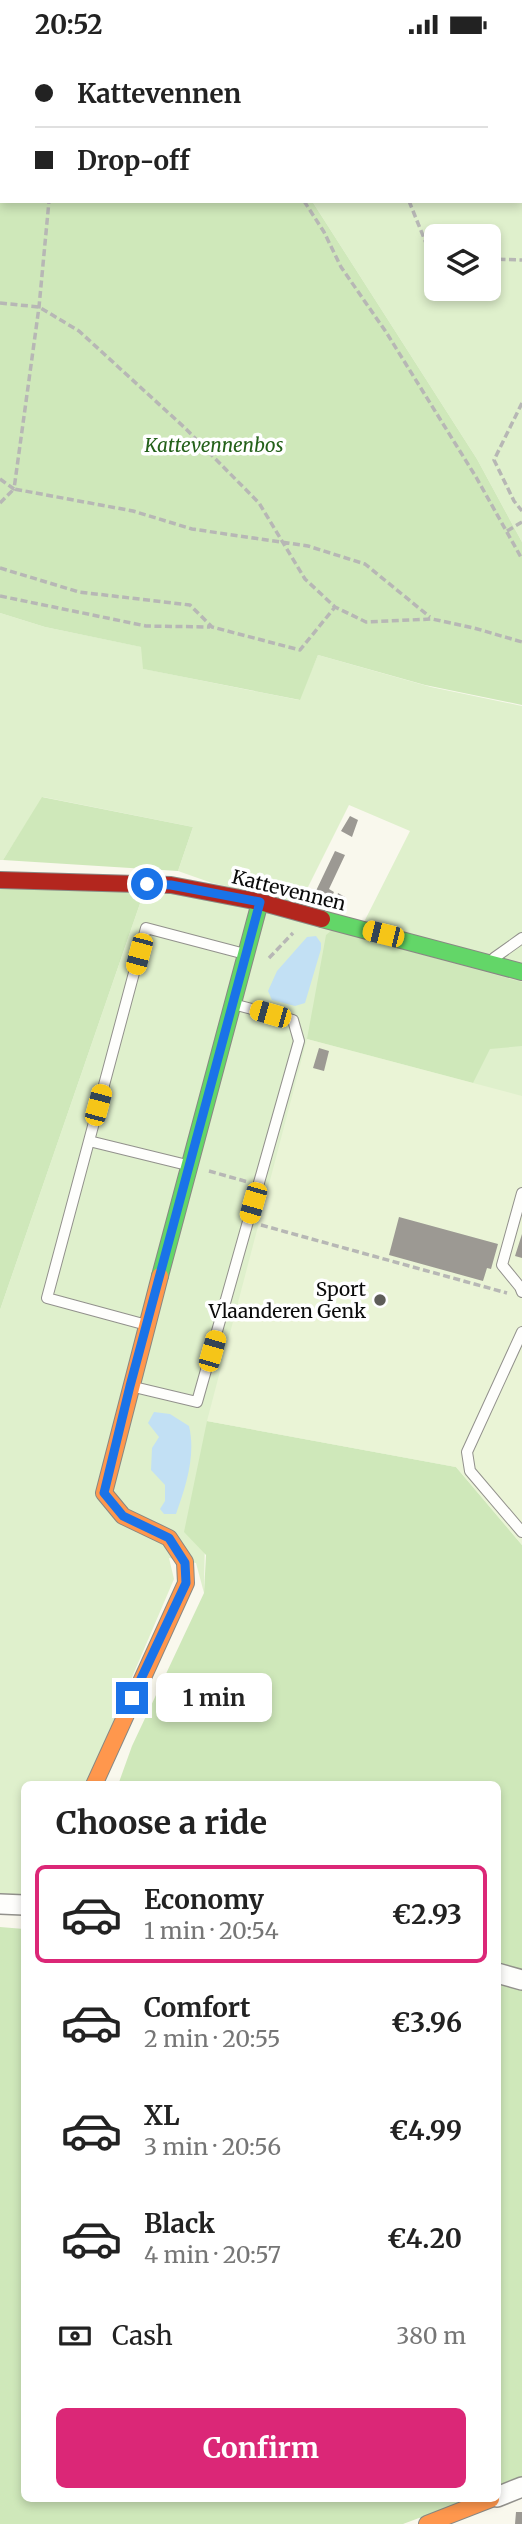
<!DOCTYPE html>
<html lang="en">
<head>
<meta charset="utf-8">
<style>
  :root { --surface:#fff; --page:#f6f6f6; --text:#222; --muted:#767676; --line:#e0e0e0; --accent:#db2777 }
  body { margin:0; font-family:Merriweather,serif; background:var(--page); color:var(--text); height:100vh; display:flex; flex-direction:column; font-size:26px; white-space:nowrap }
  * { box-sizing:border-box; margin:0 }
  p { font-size:23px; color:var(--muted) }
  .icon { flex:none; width:38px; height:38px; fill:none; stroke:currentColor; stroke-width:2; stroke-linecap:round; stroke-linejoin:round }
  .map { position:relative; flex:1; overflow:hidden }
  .details { position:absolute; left:21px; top:1732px; width:480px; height:721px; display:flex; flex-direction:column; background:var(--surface); border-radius:10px; box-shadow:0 4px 10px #0003 }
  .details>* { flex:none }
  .banner { position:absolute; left:0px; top:0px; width:523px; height:154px; box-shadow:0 4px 10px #0003; display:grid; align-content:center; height:154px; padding:0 35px; background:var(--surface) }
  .buttons { position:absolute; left:424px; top:175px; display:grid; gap:14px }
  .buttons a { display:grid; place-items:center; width:77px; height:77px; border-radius:10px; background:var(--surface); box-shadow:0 4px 10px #0003; font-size:35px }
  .end { position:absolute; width:32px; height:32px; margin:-16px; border:9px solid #1a73e8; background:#fff; box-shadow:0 0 0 4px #fff }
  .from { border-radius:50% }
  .bubble { position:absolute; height:49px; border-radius:10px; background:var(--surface); box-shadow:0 4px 10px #0003; font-size:23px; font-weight:700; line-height:49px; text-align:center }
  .car { position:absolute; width:21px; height:42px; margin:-21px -10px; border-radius:9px; box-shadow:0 0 5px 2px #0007; background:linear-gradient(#f5c518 24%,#345 0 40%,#f5c518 0 76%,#345 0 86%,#f5c518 0) }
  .banner b { display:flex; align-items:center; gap:24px; height:66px; font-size:26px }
  .banner b+b { border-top:2px solid var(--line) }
  .banner i { width:18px; height:18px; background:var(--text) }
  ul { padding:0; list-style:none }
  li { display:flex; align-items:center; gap:21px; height:98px; margin:0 14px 10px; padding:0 21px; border:4px solid transparent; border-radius:10px }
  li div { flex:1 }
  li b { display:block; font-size:26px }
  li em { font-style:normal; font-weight:700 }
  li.current { border-color:var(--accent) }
  li>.icon { width:63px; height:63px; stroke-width:1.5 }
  h2 { padding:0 35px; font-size:32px; line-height:84px }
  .pay { display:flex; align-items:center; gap:18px; height:77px; padding:0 35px; font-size:26px }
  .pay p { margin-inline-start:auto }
  .primary-button { display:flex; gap:14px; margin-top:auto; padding:14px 35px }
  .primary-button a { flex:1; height:80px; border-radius:10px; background:var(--accent); color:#fff; font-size:28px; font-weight:700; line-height:80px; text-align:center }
  .status { display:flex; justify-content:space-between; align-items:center; height:49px; padding:0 35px; background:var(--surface); direction:ltr }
  .status svg { height:19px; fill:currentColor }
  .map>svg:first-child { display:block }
  .green { fill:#dff0cc; fill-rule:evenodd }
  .forest { fill:#cfe8ba }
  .pitch { fill:#eaf4d6 }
  .water { fill:#c2e0f4 }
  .building { fill:#9c9993 }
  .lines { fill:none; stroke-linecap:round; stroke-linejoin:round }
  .lane-casing { stroke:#92918c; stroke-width:12 }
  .street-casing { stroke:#92918c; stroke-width:22 }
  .fast-casing { stroke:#888883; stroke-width:18 }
  .slow-casing { stroke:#888883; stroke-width:18 }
  .jam-casing { stroke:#888883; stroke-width:18 }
  .path { stroke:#b7b7b5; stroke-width:3.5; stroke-dasharray:7 3.5; stroke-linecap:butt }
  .lane { stroke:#fefefc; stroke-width:10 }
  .street { stroke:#fefefc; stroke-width:19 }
  .fast { stroke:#63d668; stroke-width:16 }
  .slow { stroke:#ff974d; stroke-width:16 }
  .jam { stroke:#b3261e; stroke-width:16 }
  .route { stroke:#1a73e8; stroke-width:9 }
  .poi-dot { fill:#5e5d59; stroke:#fff; stroke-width:2.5 }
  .labels { text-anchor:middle; stroke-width:7; stroke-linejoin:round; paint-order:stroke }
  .park-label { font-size:19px; font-style:italic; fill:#24611a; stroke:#fff }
  .street-label { font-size:19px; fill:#0a0a0a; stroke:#fff }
  .poi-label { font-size:19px; fill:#0a0a0a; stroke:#fff; text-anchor:end }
</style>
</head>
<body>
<div class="status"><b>20:52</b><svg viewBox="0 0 49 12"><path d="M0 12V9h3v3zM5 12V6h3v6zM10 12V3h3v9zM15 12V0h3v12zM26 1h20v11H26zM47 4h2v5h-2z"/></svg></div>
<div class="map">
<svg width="522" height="2475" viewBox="0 0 522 2475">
  <rect width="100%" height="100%" fill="#f9f8ed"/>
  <path class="green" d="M182,0H522V493L477,410L312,152H522V2ZM436,187H488V240H436Z
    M0,564L45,578L142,598L144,620L299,651L318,606L431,638L522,657V1496L456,1418L207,1372L204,1544L196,1514L169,1509L174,1530L86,1736H24V1847L0,1846V1261L145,840L364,873L410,782L349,756L300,854L212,834L178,822L193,778L43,748L3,811H0Z"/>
  <path class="forest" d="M0,0L184,2H2V152H312L477,410L522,493V656L425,636L318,606L300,651L143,620L141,598L45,578L0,564Z
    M42,748L193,778L178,822L3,811Z
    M0,839L145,840L0,1261Z
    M332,881L522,933V997L490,1000L473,1034L307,990L326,886Z
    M207,1372L456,1418L522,1496V1926L497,1920V1736H118L132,1697L204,1544L206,1506L184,1483Z
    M0,1878L24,1880V2450H470L403,2475H0Z
    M497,1931L522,1937V2431L497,2440Z"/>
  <path class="pitch" d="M307,990L522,1047V1496L456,1418L207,1372Z"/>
  <path class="water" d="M316,887L321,894V900L305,954L295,957L272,951L268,942L277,922L307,888Z
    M154,1363L170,1365L189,1377C196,1406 186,1437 176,1465H164L160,1460L165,1452V1436L151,1421L152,1399L159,1388L148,1374Z"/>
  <path class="building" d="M350,767L358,771L352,788L341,782Z
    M335,802L345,806L329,840L334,843L329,853L314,846Z
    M338,844L345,848L341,856L335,853Z
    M319,999L329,1002L324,1022L313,1019Z
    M399,1168L498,1195L491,1220L487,1219L483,1232L389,1206Z
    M522,1185V1209L515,1207Z
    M516,2463H522V2475H515Z"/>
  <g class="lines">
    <defs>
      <path id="lane" d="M494,909L522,889
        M89,1092L187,1116
        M522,1144L502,1216L520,1238L522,1243
        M143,1275L47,1249L146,879L245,905
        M522,1283L467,1403L470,1422L522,1483
        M134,1338L197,1353L299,992L293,971L233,955"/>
      <path id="street" d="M0,1855L24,1856
        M497,1924L522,1931
        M497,2448L522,2438"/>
      <path id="fast" d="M322,870L522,923
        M160,1227L260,853"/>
      <path id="slow" d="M94,1736L186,1534L185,1513L169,1489L123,1467L104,1444L160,1227
        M427,2475L491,2450"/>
      <path id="jam" d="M0,831L171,836L260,853L322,870"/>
    </defs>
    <use href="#lane" class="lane-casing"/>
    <use href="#street" class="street-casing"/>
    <use href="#fast" class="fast-casing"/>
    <use href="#slow" class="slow-casing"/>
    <use href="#jam" class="jam-casing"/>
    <path class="path" d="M173,0L174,2
      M64,2V0
      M304,152L324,183L341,218L386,283L476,428L522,510
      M409,152L432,209H436
      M488,210L522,211
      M0,254L39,258L79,282L185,379L259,454L305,530L335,558L366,573L432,570L474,579L522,593
      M522,354L494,411L514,452L522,462
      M0,430L14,440L39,258L49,152
      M0,454L14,440L133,462L192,480L308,497L365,515L430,568
      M507,482L522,473
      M0,519L79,543L190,556L212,578L300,601L335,558
      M0,547L146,577L210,578
      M269,909L293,884
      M209,1122L248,1133
      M261,1176L507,1244"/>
    <use href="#lane" class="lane"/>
    <use href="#street" class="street"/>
    <use href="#fast" class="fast"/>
    <use href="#slow" class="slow"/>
    <use href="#jam" class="jam"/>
  </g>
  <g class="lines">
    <path class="route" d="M132,1649L186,1534L185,1514L169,1489L123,1467L104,1444L130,1337L260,853L171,836L147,835"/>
  </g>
  <circle class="poi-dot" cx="380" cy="1251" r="7"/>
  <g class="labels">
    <g class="park-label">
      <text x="214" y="403">Kattevennenbos</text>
    </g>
    <g class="street-label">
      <text transform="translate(289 841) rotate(14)" y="7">Kattevennen</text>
    </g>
    <g class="poi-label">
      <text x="366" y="1247">Sport<tspan x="366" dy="22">Vlaanderen Genk</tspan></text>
    </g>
  </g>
</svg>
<div class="buttons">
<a><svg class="icon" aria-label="layers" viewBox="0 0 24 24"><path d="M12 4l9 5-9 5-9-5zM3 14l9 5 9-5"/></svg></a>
</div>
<i class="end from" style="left:147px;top:835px"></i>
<i class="end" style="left:132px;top:1649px"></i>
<div class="bubble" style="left:156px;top:1624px;width:116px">1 min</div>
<i class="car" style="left:383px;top:885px;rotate:284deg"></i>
<i class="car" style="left:139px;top:905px;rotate:195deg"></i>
<i class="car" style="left:270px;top:965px;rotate:286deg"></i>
<i class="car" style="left:98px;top:1056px;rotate:15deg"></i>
<i class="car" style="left:253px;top:1154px;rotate:196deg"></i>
<i class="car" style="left:212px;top:1302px;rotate:16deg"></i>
<div class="banner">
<b><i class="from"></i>Kattevennen</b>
<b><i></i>Drop-off</b>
</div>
<section class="details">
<h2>Choose a ride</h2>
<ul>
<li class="current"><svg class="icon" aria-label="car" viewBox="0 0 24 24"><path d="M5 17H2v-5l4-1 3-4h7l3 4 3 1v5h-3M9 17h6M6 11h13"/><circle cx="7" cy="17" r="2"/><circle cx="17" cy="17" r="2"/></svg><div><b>Economy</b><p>1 min · 20:54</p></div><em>€2.93</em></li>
<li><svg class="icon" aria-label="car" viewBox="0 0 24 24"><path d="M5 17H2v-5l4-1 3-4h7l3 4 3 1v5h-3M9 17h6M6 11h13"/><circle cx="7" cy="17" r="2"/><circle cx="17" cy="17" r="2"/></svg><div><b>Comfort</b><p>2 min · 20:55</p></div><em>€3.96</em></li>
<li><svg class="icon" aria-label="car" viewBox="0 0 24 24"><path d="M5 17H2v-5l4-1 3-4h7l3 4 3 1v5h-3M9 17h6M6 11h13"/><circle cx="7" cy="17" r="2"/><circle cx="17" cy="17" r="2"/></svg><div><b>XL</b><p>3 min · 20:56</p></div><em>€4.99</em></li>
<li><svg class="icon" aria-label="car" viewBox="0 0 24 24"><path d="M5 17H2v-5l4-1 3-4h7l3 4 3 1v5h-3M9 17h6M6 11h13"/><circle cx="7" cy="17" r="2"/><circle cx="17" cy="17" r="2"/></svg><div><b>Black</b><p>4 min · 20:57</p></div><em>€4.20</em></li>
</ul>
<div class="pay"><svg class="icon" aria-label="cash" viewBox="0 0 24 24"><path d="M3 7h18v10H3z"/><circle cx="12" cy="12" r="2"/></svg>Cash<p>380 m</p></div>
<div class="primary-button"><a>Confirm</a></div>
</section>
</div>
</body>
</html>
